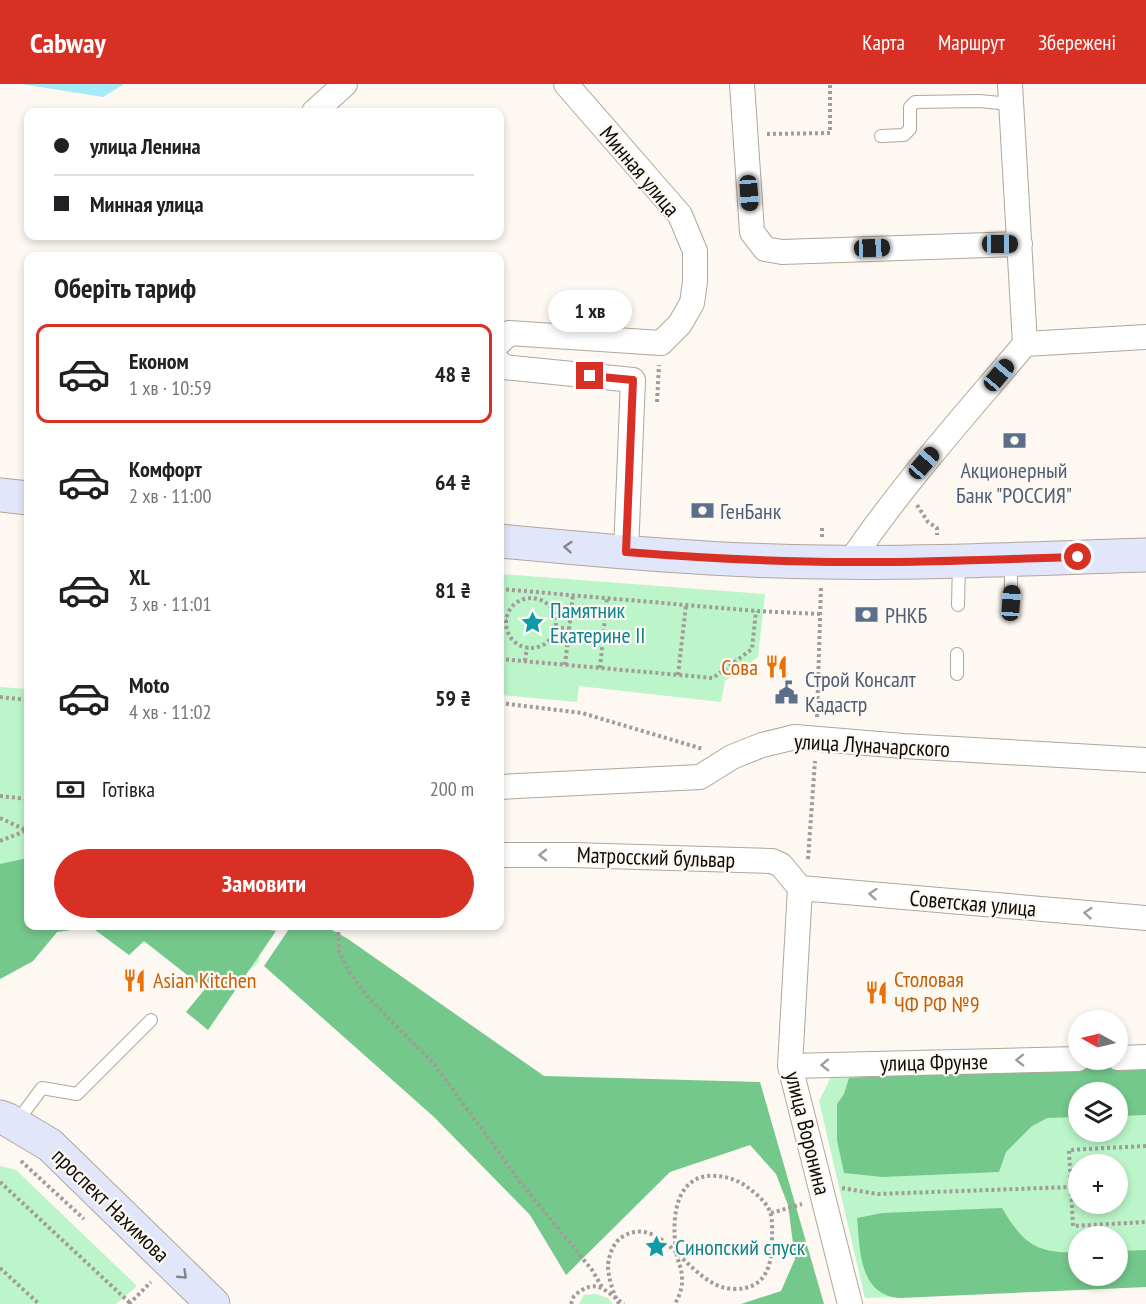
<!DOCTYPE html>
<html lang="uk">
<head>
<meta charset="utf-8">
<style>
  :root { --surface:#fff; --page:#f2f2f2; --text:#202124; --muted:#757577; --line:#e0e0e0; --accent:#d93025 }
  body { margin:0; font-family:"PT Sans Narrow",sans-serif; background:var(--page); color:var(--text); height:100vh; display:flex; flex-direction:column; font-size:22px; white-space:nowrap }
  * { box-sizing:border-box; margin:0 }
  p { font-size:20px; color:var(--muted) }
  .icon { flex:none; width:33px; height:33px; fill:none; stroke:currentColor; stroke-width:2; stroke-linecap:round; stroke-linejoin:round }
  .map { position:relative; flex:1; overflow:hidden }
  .drawer { position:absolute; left:24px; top:168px; width:480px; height:678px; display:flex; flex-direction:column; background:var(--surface); border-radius:12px; box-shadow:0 3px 9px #0003 }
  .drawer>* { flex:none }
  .top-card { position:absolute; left:24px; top:24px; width:480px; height:132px; border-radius:12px; box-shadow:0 3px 9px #0003; display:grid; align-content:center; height:132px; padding:0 30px; background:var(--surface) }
  .needle { width:39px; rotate:278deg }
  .controls { position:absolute; left:1068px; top:926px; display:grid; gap:12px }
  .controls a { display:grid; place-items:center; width:60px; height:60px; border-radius:50%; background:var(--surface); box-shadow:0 3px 9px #0003; font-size:30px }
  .end { position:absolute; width:27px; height:27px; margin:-14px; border:8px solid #d93025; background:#fff; box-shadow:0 0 0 3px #fff }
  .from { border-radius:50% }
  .bubble { position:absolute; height:42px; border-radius:21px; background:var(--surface); box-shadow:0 3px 9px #0003; font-size:20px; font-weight:800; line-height:42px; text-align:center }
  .car { position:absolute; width:18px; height:36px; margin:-18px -9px; border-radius:8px; box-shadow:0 0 4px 2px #0007; background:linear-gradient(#222 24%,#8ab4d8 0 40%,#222 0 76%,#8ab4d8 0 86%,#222 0) }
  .top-card b { display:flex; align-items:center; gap:21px; height:57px; font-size:22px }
  .top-card b+b { border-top:2px solid var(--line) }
  .top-card i { width:15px; height:15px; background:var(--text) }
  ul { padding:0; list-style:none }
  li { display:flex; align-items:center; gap:18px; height:99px; margin:0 12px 9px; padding:0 18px; border:3px solid transparent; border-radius:12px }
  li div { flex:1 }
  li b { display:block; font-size:22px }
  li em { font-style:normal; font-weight:800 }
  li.active { border-color:var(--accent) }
  li>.icon { width:54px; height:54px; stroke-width:1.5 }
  h2 { padding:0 30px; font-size:27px; line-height:72px }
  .pay { display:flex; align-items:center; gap:15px; height:66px; padding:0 30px; font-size:22px }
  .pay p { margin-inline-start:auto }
  .cta { display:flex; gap:12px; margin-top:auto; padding:12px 30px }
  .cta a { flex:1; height:69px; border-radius:36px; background:var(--accent); color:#fff; font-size:24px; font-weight:800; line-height:69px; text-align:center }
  header { display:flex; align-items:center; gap:36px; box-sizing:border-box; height:84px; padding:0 30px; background:var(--accent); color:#fff }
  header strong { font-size:28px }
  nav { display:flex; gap:33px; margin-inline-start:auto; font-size:21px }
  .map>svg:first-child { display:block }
  .green { fill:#bbf5c9; fill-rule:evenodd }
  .forest { fill:#74c88b }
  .water { fill:#a5eaf9 }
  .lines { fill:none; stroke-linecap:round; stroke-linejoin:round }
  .lane-casing { stroke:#b2a698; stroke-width:14 }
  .street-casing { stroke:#b2a698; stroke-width:26 }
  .secondary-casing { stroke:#b2a698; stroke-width:35 }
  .path { stroke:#a19c97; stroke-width:4; stroke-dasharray:3 3; stroke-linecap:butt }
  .lane { stroke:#fff; stroke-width:12 }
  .street { stroke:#fff; stroke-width:24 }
  .secondary { stroke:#e2e6fa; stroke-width:33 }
  .oneway { stroke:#83848d }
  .oneway2 { stroke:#9f9e9c }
  .route { stroke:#d93025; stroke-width:8 }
  .labels { text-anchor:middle; stroke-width:4.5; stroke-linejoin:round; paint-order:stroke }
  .street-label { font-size:22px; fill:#0f0c07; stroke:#fdf8f2 }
  .service-label { font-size:22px; fill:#4e5e75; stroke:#fdf8f2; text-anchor:start }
  .culture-label { font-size:22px; fill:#0d838f; stroke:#fdf8f2; text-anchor:start }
  .food-label { font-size:22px; fill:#c56008; stroke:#fdf8f2; text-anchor:start }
</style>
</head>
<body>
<header>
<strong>Cabway</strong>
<nav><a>Карта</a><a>Маршрут</a><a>Збережені</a></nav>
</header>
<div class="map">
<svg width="1146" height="1220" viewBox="0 0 1146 1220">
  <rect width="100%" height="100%" fill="#fdf8f2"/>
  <path class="green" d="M500,490L765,510L758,573L725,597L721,618L579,602L577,618L500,611Z
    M0,603L28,605V842H262L259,878L217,914L144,857L129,871L91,843L57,848L33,877L0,895Z
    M1146,983V1203L865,1214L819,1017L832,991ZM1078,1008H1118V1047H1078ZM1078,1080H1118V1119H1078ZM1078,1152H1118V1191H1078Z
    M0,1082L16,1086L137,1202L116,1220H0Z
    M596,1210L608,1214L613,1220H579L584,1211Z"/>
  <path class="forest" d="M28,774V842H242L276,847L208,946L186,928L205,905L144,857L129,871L91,843L57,848L33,877L0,895V780Z
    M296,842H325L348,855L544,992L760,998L824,1220H741L781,1207L795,1175L788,1121L776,1090L750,1061L670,1088L566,1191L530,1131L434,1033L264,882L289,845Z
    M1146,976V1031L1118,1032V1008H1078V1033L1047,1034L1032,1042L1006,1068L999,1088L882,1093L844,1089L837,1056V1020L844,1010L849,994Z
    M1002,1124C1023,1159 1036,1170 1078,1168V1191H1118V1167L1146,1166V1203L921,1213C912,1213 901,1215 892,1213C858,1205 860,1161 857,1134L882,1129Z"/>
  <path class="water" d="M21,0H124L103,13Z"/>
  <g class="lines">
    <defs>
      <path id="lane" d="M881,52L904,51L910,45V23L915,18L979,17L1011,20
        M1011,519V476
        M958,521L959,479
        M957,590V570
        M16,1039L42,1004L77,1010L151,936"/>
      <path id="street" d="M742,0L752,148L765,165L782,168L1020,160
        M314,28L345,0
        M500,258L509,249L661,259L680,240L692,219L695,198V167L680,131L566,0
        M1025,260L1146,253
        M500,279L503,283L633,296L626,468
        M850,478C902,401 965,331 1025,260L1010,0
        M500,703L700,693L732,673L762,661L795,653L903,662L1146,676
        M500,771H573L772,777L781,781L800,804
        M800,804L790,982L850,1220
        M800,804L1146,834
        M1118,974L1146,973
        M790,982L1078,975"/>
      <path id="secondary" d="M0,411L28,414
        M500,457C607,467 714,477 822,478C930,480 1038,474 1146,471
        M0,1033L8,1036L50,1061L213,1220"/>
    </defs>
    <use href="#lane" class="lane-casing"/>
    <use href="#street" class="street-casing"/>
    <use href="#secondary" class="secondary-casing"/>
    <path class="path" d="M767,50L830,49V0
      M657,318L659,281
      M917,421L928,438L937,444V451
      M822,453V443
      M500,505L756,527L820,530
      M506 539a25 25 0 1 1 50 0a25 25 0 1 1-50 0Z
      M500,536H507
      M555,543L569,545
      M500,575L713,594L752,565L756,527
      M525,577L527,563
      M565,581L573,511
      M600,584L607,514
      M678,591L686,521
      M0,613L28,616
      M500,619L582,629L703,665
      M817,633L821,503
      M0,712L28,715
      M0,734L28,747
      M0,757L28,746
      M808,775L815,677
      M338,842L339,868L350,889L368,913L435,981L521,1099L592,1186L602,1203
      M1146,1062L1069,1066L1073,1142L1146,1138
      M21,1077L84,1135
      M0,1098L130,1219
      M842,1104L878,1110L1071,1103
      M771,1129L802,1120
      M0,1184L39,1220
      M129,1220L151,1198
      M571,1220L574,1212C597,1192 604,1207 624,1220
      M619,1220C613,1209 608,1193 608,1181C609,1171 613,1159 622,1153C664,1127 688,1203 733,1205C765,1206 772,1183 772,1156C772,1148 773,1136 770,1128C766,1117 755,1109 746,1102C734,1094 721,1091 707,1092C671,1097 672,1145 677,1172C679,1180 682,1186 682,1194C683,1204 679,1212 675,1220"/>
    <use href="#lane" class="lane"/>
    <use href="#street" class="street"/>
    <use href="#secondary" class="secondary"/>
  </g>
  <defs><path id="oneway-chevron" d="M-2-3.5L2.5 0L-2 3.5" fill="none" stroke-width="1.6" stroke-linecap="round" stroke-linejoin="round" transform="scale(1.5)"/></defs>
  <g class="oneway">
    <use href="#oneway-chevron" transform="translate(568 463) rotate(-175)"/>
    <use href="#oneway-chevron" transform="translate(183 1191) rotate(44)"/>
  </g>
  <g class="oneway2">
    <use href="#oneway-chevron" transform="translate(543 771) rotate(180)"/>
    <use href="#oneway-chevron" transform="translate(873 810) rotate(-175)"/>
    <use href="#oneway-chevron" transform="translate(1088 829) rotate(-175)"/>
    <use href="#oneway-chevron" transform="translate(1020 976) rotate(179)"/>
    <use href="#oneway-chevron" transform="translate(825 981) rotate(179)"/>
  </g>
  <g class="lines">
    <path class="route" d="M590,292L633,296L626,468C701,474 775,478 850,478C926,479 1002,475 1078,473"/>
  </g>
  <defs>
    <symbol id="bank-bare" viewBox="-9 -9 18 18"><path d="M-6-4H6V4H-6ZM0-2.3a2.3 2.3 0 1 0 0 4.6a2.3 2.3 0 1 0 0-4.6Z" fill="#5c6f8a" stroke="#fdf8f2" stroke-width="2.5" paint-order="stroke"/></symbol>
    <symbol id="sight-bare" viewBox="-9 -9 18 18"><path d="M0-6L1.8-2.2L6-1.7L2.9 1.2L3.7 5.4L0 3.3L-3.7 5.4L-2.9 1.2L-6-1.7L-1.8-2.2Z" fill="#0f9aa8" stroke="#fdf8f2" stroke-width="2.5" paint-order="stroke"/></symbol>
    <symbol id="restaurant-bare" viewBox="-9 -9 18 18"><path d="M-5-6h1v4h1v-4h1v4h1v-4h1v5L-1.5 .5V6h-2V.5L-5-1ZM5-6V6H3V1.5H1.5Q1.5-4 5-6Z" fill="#e8710a" stroke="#fdf8f2" stroke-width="2.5" paint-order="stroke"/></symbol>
    <symbol id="civic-bare" viewBox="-9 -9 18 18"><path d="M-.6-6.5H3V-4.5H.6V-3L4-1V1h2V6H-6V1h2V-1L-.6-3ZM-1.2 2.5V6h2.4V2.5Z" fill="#5c6f8a" stroke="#fdf8f2" stroke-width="2.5" paint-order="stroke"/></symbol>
  </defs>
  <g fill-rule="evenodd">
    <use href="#bank-bare" x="998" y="340" width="33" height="33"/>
    <use href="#bank-bare" x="686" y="410" width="33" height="33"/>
    <use href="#bank-bare" x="850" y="514" width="33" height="33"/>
    <use href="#sight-bare" x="516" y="522" width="33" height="33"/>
    <use href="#restaurant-bare" x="760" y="566" width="33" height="33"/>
    <use href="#civic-bare" x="770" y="592" width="33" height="33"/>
    <use href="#restaurant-bare" x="118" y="880" width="33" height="33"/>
    <use href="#restaurant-bare" x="860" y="892" width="33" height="33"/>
    <use href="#sight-bare" x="640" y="1146" width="33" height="33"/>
  </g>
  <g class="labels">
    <g class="street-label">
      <text transform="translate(640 87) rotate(50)" y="8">Минная улица</text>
      <text transform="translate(872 661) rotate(3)" y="8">улица Луначарского</text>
      <text transform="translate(656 773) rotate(2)" y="8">Матросский бульвар</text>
      <text transform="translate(973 819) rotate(5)" y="8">Советская улица</text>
      <text transform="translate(934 978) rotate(-1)" y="8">улица Фрунзе</text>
      <text transform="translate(808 1049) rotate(76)" y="8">улица Воронина</text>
      <text transform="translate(111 1121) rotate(44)" y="8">проспект Нахимова</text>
    </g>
    <g class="service-label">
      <text x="1014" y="394" text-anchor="middle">Акционерный<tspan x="1014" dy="25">Банк "РОССИЯ"</tspan></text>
      <text x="720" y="435">ГенБанк</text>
      <text x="885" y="539">РНКБ</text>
      <text x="805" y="603">Строй Консалт<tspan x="805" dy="25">Кадастр</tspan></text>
    </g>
    <g class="culture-label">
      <text x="550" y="534">Памятник<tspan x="550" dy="25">Екатерине II</tspan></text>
      <text x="675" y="1171">Синопский спуск</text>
    </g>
    <g class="food-label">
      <text x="758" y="591" text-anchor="end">Сова</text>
      <text x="894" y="903">Столовая<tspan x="894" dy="25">ЧФ РФ №9</tspan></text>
      <text x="153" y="904">Asian Kitchen</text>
    </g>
  </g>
</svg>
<div class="controls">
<a><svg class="needle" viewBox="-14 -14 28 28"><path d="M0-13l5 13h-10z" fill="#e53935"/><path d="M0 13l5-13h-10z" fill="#757577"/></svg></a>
<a><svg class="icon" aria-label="layers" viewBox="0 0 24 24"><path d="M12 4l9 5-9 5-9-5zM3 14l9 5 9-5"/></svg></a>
<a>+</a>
<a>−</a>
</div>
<i class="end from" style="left:1078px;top:473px"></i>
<i class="end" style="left:590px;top:292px"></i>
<div class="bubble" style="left:548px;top:206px;width:84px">1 хв</div>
<i class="car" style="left:749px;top:109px;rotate:176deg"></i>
<i class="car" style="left:1000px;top:160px;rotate:90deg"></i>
<i class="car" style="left:872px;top:164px;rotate:88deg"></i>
<i class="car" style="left:999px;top:291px;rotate:40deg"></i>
<i class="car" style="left:924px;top:379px;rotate:41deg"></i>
<i class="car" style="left:1011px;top:519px;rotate:4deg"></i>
<div class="top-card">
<b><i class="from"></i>улица Ленина</b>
<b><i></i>Минная улица</b>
</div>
<section class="drawer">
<h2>Оберіть тариф</h2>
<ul>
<li class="active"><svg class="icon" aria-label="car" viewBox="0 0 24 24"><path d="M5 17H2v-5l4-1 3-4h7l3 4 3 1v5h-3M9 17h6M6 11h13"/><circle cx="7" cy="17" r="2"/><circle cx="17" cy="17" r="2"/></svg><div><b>Економ</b><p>1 хв · 10:59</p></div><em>48 ₴</em></li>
<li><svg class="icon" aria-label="car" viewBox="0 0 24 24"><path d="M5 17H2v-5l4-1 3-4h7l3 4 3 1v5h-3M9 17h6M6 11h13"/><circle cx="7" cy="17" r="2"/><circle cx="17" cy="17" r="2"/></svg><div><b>Комфорт</b><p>2 хв · 11:00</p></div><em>64 ₴</em></li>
<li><svg class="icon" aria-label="car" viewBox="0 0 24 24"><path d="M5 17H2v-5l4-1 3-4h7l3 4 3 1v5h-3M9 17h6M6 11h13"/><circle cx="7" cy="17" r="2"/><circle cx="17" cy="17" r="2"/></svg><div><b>XL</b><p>3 хв · 11:01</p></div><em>81 ₴</em></li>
<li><svg class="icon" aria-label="car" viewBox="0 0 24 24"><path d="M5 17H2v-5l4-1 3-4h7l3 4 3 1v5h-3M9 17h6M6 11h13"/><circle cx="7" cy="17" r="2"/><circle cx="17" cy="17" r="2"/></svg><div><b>Moto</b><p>4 хв · 11:02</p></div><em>59 ₴</em></li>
</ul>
<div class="pay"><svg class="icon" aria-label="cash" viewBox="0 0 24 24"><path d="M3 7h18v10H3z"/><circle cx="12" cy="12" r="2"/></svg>Готівка<p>200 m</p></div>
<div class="cta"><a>Замовити</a></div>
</section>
</div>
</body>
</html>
